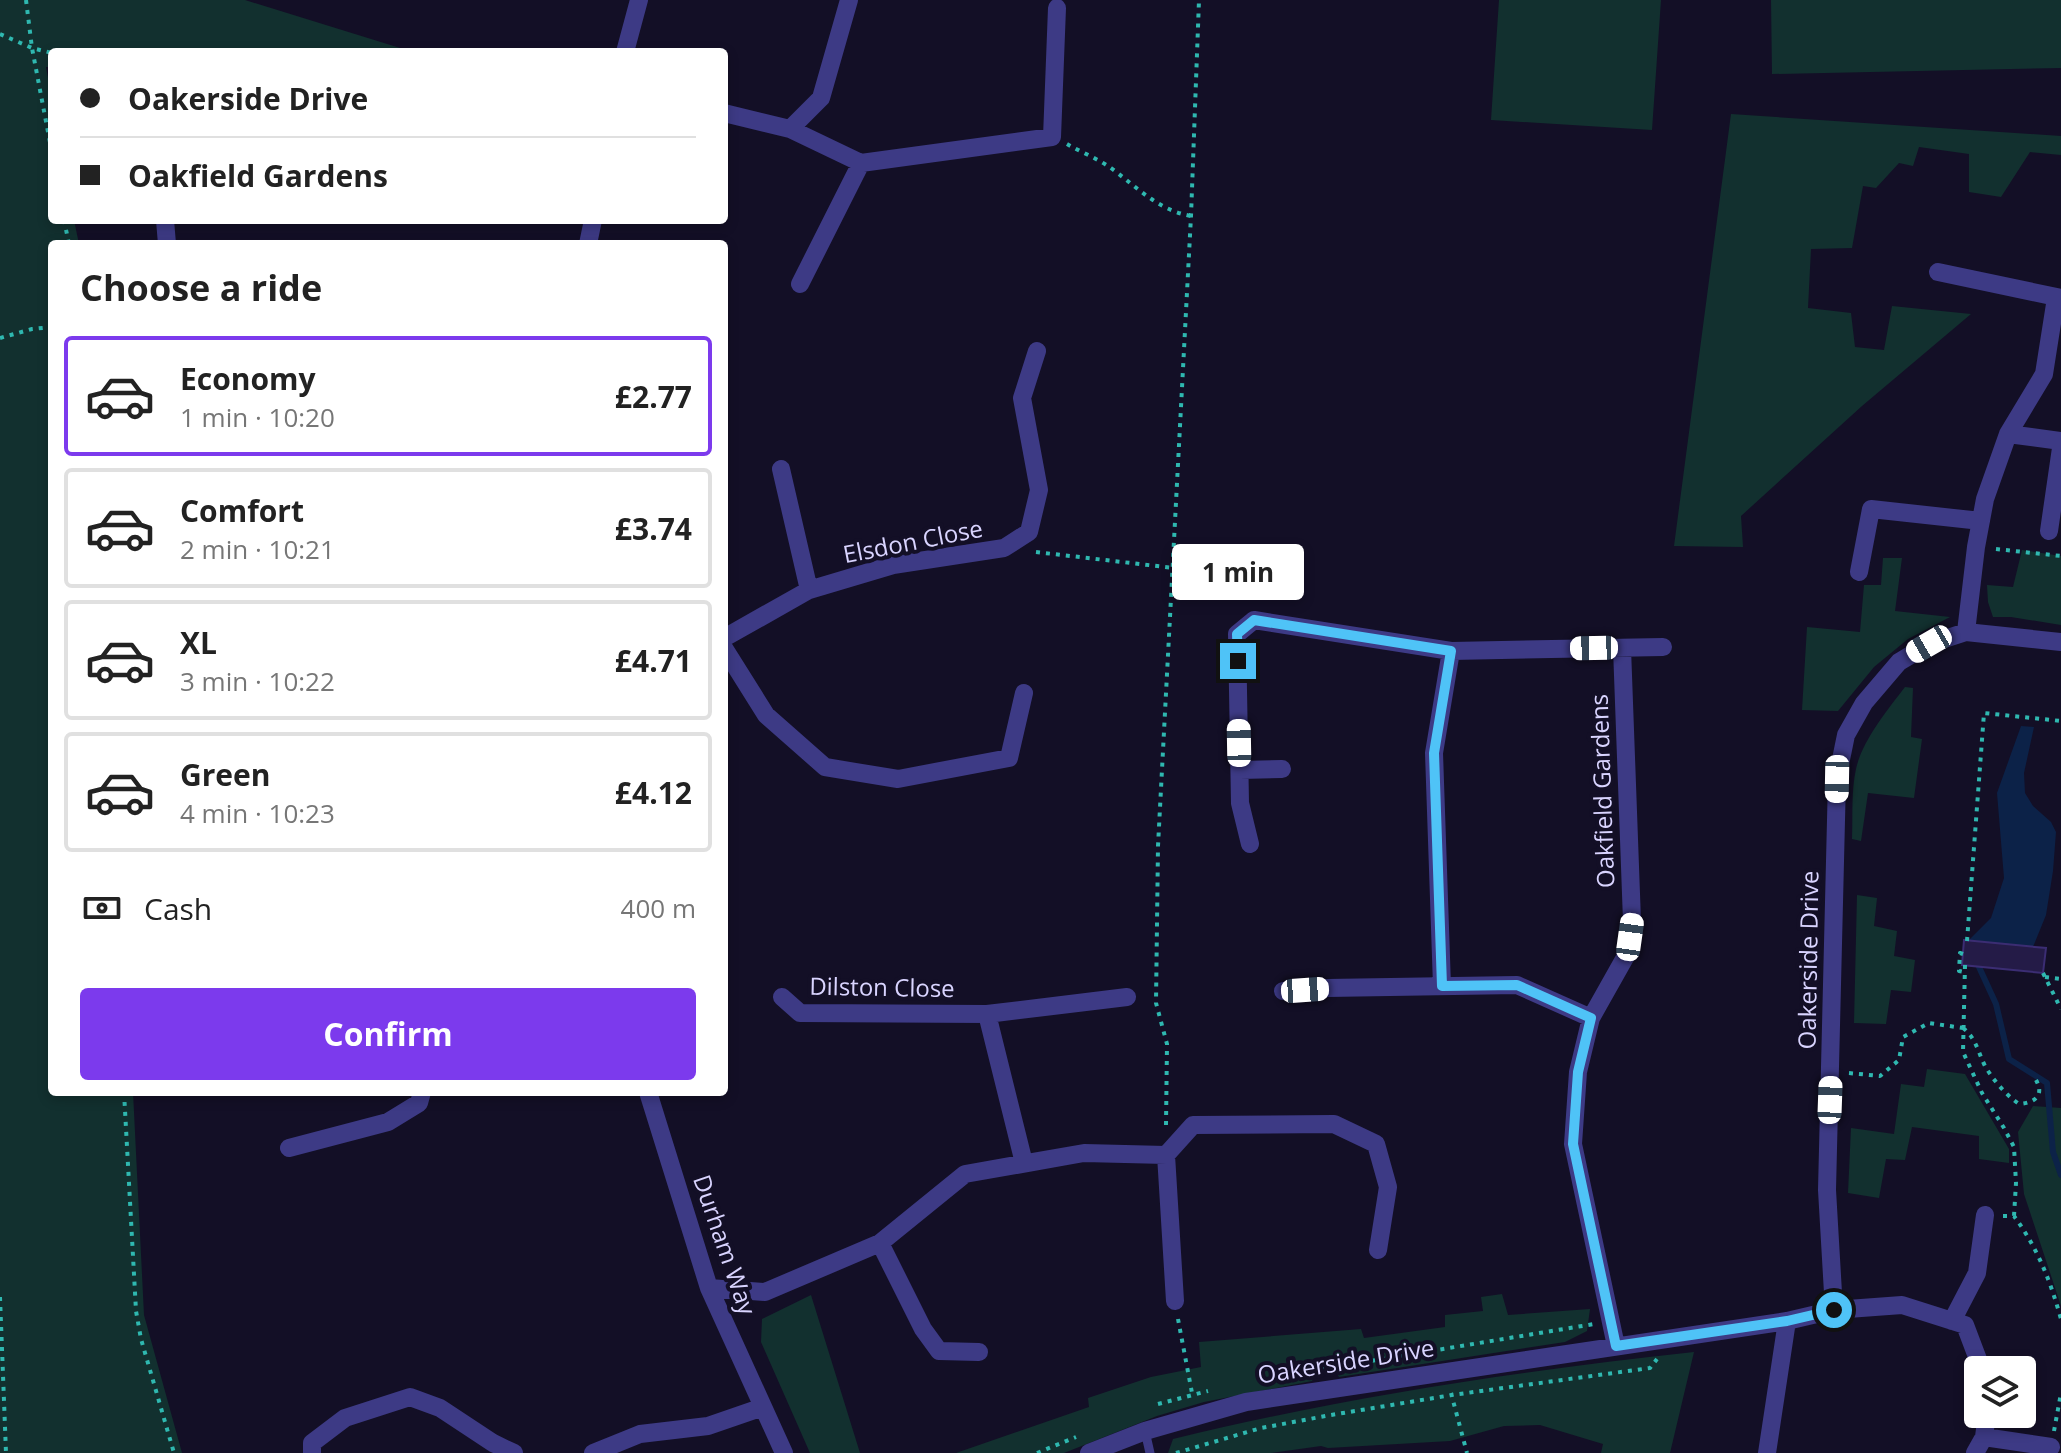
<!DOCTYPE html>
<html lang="en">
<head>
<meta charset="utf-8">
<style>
  :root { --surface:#fff; --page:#f6f6f6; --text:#222; --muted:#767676; --line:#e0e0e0; --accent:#7c3aed }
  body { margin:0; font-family:"Open Sans",sans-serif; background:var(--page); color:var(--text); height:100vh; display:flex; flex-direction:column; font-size:30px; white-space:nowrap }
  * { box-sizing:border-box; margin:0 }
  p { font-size:26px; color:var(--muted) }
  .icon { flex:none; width:44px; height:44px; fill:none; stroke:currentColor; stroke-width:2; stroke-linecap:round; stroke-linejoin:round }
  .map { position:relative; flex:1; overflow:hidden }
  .sheet { position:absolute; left:48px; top:240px; width:680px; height:856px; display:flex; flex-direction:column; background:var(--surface); border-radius:8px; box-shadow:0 4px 12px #0003 }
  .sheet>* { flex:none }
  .hud { position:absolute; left:48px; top:48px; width:680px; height:176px; border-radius:8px; box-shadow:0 4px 12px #0003; display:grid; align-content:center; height:176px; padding:0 32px; background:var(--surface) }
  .controls { position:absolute; left:1964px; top:1356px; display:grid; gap:16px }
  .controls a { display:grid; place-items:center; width:72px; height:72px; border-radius:8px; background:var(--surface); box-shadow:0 4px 12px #0003; font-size:40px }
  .end { position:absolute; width:36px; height:36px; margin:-18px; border:10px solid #4fc3f7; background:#111; box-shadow:0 0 0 4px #111 }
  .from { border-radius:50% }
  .bubble { position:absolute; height:56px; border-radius:8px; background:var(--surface); box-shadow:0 4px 12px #0003; font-size:26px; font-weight:700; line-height:56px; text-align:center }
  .car { position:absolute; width:24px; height:48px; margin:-24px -12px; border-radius:10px; box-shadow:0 0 6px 2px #0007; background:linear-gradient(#fff 24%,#345 0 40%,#fff 0 76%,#345 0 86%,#fff 0) }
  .hud b { display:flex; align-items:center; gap:28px; height:76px; font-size:30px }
  .hud b+b { border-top:2px solid var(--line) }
  .hud i { width:20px; height:20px; background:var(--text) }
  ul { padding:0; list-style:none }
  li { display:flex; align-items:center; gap:24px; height:120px; margin:0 16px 12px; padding:0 16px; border:4px solid var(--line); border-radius:8px }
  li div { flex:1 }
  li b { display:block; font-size:30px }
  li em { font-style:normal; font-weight:700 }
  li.on { border-color:var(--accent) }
  li>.icon { width:72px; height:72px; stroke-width:1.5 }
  h2 { padding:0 32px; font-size:36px; line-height:96px }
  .pay { display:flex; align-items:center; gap:20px; height:88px; padding:0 32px; font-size:30px }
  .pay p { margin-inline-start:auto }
  .action { display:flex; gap:16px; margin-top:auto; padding:16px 32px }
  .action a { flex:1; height:92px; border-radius:8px; background:var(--accent); color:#fff; font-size:32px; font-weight:700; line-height:92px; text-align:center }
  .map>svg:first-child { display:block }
  .green { fill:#12302f }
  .water { fill:#0c2248 }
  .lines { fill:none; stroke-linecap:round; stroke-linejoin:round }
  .stream { stroke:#0c2248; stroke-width:6 }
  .building { fill:#241b47; stroke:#3b2d73; stroke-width:2 }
  .path { stroke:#2fb8b0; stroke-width:4; stroke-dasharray:4 6; stroke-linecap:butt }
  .lane { stroke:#3d3a85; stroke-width:9 }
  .street { stroke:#3d3a85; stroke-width:18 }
  .route { stroke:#4fc3f7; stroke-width:10 }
  .labels { text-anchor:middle; stroke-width:8; stroke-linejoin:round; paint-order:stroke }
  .street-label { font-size:24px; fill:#d9d4ff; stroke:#130f26 }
</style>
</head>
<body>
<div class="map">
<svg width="2061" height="1453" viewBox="0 0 2061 1453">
  <rect width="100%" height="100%" fill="#130f26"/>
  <path class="green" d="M0,0H245L413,52H52V67H46L52,100V220H74L79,244H52V1092H133L144,1315L182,1453H0Z
    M1499,0H1661L1652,130L1491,120Z
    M1771,0H2061V68L1772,74Z
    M1731,114L2061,136V155L2030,152L2001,197L1969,192V154L1919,147L1913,166L1899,163L1876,188L1863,186L1852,248L1811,249L1808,308L1851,313L1855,347L1884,350L1892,306L1971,314L1862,406L1741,516L1743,547L1674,546Z
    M2022,550L2061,556V625L2011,617H1993L1988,602L1987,585L2013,587Z
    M1883,558H1902L1895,611L1950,617L1908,639L1874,667L1838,711L1802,710L1807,627L1860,632L1864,585H1881Z
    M1905,687L1913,688L1911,737L1922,739L1914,798L1868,793L1861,841L1852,839C1853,816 1851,791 1856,769C1862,741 1888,709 1905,687Z
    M1857,895L1877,898L1874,926L1897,931L1894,956L1915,960L1911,992L1891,990L1886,1024L1854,1023Z
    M1927,1069L1965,1074L2009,1149V1163L1979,1159V1136L1912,1127L1905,1160L1886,1159L1879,1198L1848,1193L1851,1128L1894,1134L1901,1084L1924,1087Z
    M2033,1106L2061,1108V1306L2024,1194L2018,1132Z
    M1502,1294L1508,1315L1590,1309L1587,1331L1565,1342L1339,1377L1335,1370L1316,1373L1312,1381L1204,1402L1157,1416L1064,1453H956L1089,1407L1088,1398L1151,1377L1201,1367L1199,1342L1361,1329L1364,1338L1445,1327V1315L1483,1311L1481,1297Z
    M811,1295L860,1453H810L761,1342L762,1319Z
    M1694,1352L1670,1453H1601L1603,1444L1540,1425L1504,1426L1450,1441L1328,1448L1321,1446L1271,1453H1168L1173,1439C1344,1397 1518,1371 1694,1352Z"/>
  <path class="water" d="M2021,726L2034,727L2024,773L2025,793L2033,806L2051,822L2056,832L2053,871L2046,915L2033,947L1969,940L1991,918L2004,878L1997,793Z"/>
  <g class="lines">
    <path class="stream" d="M1980,961L1979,967L1996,1004L2009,1059L2047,1083L2053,1152L2061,1175"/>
  </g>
  <path class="building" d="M1964,940L2046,948L2043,973L1962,965Z"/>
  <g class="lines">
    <path class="path" d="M26,0L32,48L52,153
      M0,34L32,48L52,53
      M1067,144C1081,152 1098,159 1111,168C1138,188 1158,210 1191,216
      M64,220L69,244
      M0,338L32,329L52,327
      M1996,549L2061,556
      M1036,552L1174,568
      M1967,941L1984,713L2061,721
      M1963,954L1960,953L1959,971L1964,972
      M1965,965L1963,1052L1982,1093L2004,1128L2014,1147L2016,1183L2014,1216
      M2043,973L2061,1009
      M2045,977L2061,979
      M1963,1028C1976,1038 1978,1052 1985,1066C1994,1081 2005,1094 2019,1104C2034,1103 2045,1096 2036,1080
      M1849,1073L1880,1076L1899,1060L1903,1037L1929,1023L1963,1028
      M124,1092L136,1311L141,1339L174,1453
      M1166,1125L1167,1044L1156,1003L1158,846L1191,216L1199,0
      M2003,1216H2014C2038,1249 2050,1280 2061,1319
      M0,1297L6,1453
      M1178,1319L1192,1393
      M1322,1369L1594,1324
      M1451,1393L1467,1453
      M1158,1404L1208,1391
      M2054,1431L2061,1393
      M1037,1453L1076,1437
      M1176,1453L1261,1428L1331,1415L1452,1395L1650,1368L1657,1359"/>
    <path class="lane" d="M1145,1431L1150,1453"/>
    <path class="street" d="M625,52L639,0
      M724,113L790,129L861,163L1052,137L1057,8
      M790,129L821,98L849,0
      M165,220L167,244
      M588,244L593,220
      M1938,272L2061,298
      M800,284L861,163
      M2008,434L2061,441
      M781,469L809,590
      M2049,531L2061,448
      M1859,572L1871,509L1981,521
      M1966,632L1976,547L1985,499L2008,434L2044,374L2056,298
      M724,638L809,590L893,565L1004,548L1029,532L1039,490L1022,398L1037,351
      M724,648L766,715L825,767L898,779L1009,758L1024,693
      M1451,651L1663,647
      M1240,770L1282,769
      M1250,844L1240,803L1237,634L1254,620L1451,651L1434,753L1442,986
      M1283,991L1327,988L1517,985L1591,1018
      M782,997L800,1013L987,1014L1127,997
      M987,1014L1024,1163
      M648,1092L709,1288L784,1453
      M289,1148L388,1122L419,1103L422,1092
      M1166,1155L1175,1301
      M880,1243L923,1329L939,1351L979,1352
      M709,1288L765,1292L880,1243L965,1174L1084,1153L1166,1155L1193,1125L1334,1124L1376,1144L1388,1187L1378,1250
      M1834,1310L1827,1190L1837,779L1846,735L1864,703L1899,662L1929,644L1966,632L2061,642
      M1952,1321L1977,1273L1985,1215
      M1616,1346L1573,1144L1578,1072L1591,1018L1627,954L1632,921L1622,648
      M1984,1437L2051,1447
      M312,1453V1443L345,1418L410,1397L440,1408L493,1443L514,1453
      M593,1453L640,1434L708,1426L763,1407
      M1089,1453L1145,1431L1246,1402L1787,1321L1834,1310L1902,1305L1965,1325L1982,1370
      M1767,1453L1787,1321
      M1975,1453L1984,1437L1987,1414"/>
  </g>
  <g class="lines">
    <path class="route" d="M1238,661L1237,634L1254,620L1451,651L1434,753L1442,986L1517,985L1591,1018L1578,1072L1573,1144L1616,1346L1787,1321L1834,1310"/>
  </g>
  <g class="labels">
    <g class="street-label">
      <text transform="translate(913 542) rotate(-11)" y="8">Elsdon Close</text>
      <text transform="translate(1603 791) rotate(-92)" y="8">Oakfield Gardens</text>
      <text transform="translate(1809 960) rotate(-89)" y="8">Oakerside Drive</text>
      <text transform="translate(882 988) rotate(1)" y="8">Dilston Close</text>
      <text transform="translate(724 1245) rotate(71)" y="8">Durham Way</text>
      <text transform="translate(1346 1362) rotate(-9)" y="8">Oakerside Drive</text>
    </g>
  </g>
</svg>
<div class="controls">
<a><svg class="icon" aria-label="layers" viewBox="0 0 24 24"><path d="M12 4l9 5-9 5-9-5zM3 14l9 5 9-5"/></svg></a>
</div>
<i class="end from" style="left:1834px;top:1310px"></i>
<i class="end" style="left:1238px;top:661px"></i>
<div class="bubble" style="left:1172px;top:544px;width:132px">1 min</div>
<i class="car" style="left:1929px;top:644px;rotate:240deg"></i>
<i class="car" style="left:1594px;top:648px;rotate:269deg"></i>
<i class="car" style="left:1239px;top:743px;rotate:359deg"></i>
<i class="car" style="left:1837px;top:779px;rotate:181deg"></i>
<i class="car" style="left:1630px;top:937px;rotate:8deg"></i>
<i class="car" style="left:1305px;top:990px;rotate:86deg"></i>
<i class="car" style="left:1830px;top:1100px;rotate:2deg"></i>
<div class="hud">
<b><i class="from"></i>Oakerside Drive</b>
<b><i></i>Oakfield Gardens</b>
</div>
<section class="sheet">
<h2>Choose a ride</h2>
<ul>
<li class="on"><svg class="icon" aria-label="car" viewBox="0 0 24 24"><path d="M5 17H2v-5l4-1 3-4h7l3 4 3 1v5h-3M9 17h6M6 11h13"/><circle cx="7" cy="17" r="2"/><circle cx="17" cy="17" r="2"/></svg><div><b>Economy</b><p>1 min · 10:20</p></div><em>£2.77</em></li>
<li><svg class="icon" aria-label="car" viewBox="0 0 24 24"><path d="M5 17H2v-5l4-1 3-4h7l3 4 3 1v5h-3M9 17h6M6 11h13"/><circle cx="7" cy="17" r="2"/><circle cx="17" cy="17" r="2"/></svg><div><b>Comfort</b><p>2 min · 10:21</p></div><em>£3.74</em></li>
<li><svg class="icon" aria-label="car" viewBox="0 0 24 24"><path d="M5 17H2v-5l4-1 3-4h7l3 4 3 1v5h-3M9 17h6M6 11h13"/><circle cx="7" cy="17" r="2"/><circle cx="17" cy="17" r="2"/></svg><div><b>XL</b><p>3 min · 10:22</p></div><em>£4.71</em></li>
<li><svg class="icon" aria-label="car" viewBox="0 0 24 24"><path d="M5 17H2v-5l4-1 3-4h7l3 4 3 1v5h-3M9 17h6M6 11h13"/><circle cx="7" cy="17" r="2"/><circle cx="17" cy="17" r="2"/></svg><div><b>Green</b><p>4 min · 10:23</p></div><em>£4.12</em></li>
</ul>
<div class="pay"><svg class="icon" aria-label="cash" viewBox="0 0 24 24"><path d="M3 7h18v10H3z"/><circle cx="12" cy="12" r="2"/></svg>Cash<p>400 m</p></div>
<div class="action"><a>Confirm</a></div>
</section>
</div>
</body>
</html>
